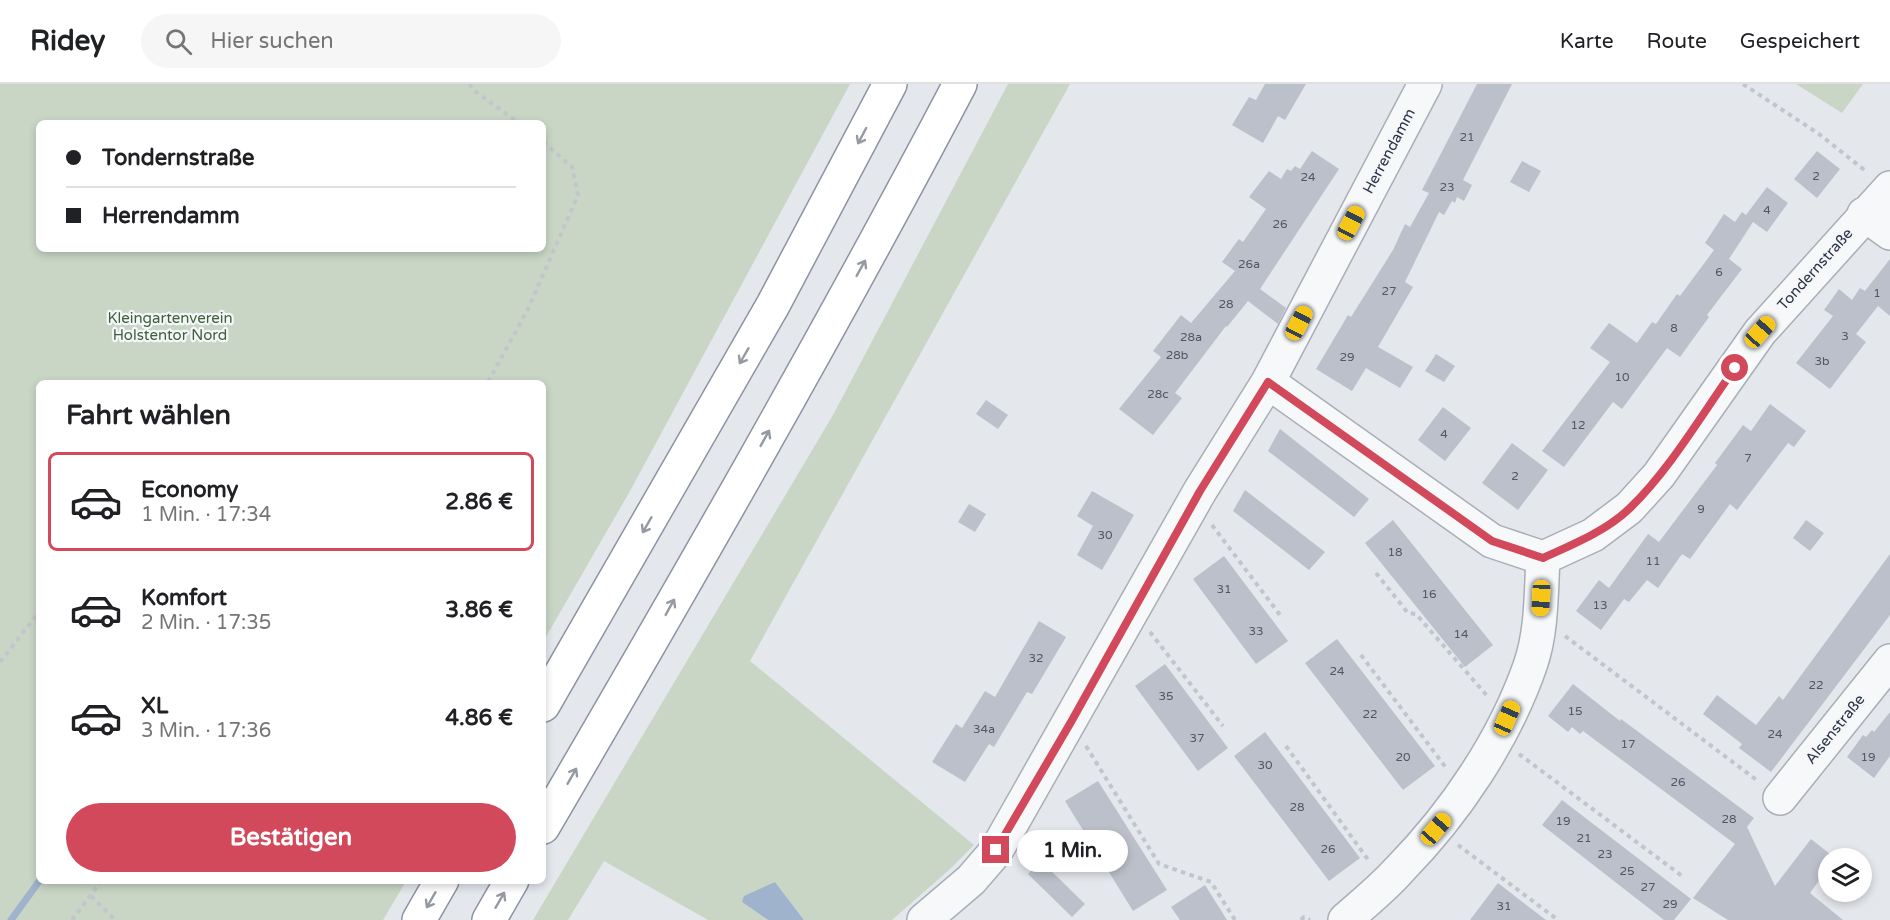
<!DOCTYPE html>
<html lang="de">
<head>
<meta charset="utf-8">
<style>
  :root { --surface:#fff; --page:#f6f6f6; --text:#202124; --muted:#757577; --line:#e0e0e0; --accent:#d1495b }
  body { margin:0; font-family:"Varela Round",sans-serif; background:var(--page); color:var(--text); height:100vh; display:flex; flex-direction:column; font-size:22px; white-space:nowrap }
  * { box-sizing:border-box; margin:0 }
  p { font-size:20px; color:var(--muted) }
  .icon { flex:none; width:33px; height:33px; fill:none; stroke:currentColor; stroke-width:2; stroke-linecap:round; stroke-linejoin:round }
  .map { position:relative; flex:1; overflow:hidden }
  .details { position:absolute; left:36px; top:296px; width:510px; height:504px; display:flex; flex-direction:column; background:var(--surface); border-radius:9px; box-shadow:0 3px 9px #0003 }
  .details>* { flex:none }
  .guide { position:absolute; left:36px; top:36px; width:510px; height:132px; border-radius:9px; box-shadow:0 3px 9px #0003; display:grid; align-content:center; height:132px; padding:0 30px; background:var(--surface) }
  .tools { position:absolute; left:1818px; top:764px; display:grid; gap:12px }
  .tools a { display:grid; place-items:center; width:54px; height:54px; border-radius:50%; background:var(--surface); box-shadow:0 3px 9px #0003; font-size:30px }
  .end { position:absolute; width:27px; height:27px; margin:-14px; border:8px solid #d1495b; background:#fff; box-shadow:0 0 0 3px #fff }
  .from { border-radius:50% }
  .bubble { position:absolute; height:42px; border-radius:21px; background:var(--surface); box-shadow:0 3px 9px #0003; font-size:20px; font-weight:700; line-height:42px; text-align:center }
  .car { position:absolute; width:18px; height:36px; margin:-18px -9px; border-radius:8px; box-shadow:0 0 4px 2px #0007; background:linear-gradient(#f5c518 24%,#345 0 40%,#f5c518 0 76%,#345 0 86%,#f5c518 0) }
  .guide b { display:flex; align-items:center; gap:21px; height:57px; font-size:22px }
  .guide b+b { border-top:2px solid var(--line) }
  .guide i { width:15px; height:15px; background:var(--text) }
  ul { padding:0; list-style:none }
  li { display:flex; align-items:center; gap:18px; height:99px; margin:0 12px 9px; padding:0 18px; border:3px solid transparent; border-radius:9px }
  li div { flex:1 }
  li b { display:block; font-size:22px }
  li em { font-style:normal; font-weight:700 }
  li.on { border-color:var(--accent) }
  li>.icon { width:54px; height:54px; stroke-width:1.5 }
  h2 { padding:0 30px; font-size:27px; line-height:72px }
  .action { display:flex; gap:12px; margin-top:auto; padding:12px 30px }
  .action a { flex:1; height:69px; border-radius:36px; background:var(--accent); color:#fff; font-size:24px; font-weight:700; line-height:69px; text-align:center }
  header { display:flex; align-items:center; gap:36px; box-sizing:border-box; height:84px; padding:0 30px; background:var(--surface); border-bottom:2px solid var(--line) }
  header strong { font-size:28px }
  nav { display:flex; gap:33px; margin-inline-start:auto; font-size:21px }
  .search { width:420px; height:54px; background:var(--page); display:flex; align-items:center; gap:15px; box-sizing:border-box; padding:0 21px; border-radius:33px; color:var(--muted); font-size:22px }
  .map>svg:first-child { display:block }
  .green { fill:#c9d6c5; fill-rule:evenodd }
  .water { fill:#9fb4cc }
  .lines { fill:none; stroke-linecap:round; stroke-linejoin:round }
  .stream { stroke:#9fb4cc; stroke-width:7 }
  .building { fill:#bbc0ca }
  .minor-casing { stroke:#a9aeb7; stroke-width:36 }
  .highway-casing { stroke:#8b94a3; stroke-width:36 }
  .path { stroke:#c2c5cb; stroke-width:4; stroke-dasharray:4.5 4.5; stroke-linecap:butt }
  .minor { stroke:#f7f8fa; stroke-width:33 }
  .highway { stroke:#fff; stroke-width:33 }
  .oneway { stroke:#959aa2 }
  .route { stroke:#d1495b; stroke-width:8 }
  .labels { text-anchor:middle; stroke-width:4.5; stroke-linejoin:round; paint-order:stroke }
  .number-label { font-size:12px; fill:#4f5766 }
  .street-label { font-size:15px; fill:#2b3445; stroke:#f4f6f9 }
  .park-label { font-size:15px; fill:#3f6138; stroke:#f4f6f9 }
</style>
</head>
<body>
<header>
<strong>Ridey</strong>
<div class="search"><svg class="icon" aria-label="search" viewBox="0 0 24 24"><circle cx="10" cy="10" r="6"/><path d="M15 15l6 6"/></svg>Hier suchen</div>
<nav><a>Karte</a><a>Route</a><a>Gespeichert</a></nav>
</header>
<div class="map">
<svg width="1890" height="836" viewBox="0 0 1890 836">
  <rect width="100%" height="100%" fill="#e4e7ec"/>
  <path class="green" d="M0,0H850L630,407L543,558V298H39V796L406,797L383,836H0ZM39,39H543V165H39Z
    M1008,0H1070L750,577L974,761L949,786L892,836H804L775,798L742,818L768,836H708L604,777L568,836H533L833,331Z
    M1796,0H1863L1842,29Z"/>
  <path class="water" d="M775,798L804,836H768L742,818L744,812Z"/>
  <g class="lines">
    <path class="stream" d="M11,836L40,796"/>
  </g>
  <path class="building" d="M1265,0H1306L1285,36L1278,32L1263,59L1232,41L1249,13L1256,16Z
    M1477,0H1512L1463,96L1472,101L1464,117L1457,113L1455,119L1452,117L1444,131L1439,128L1405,198L1413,203L1378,263L1413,283L1400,304L1366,284L1352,307L1316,285L1348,231L1351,233L1393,166L1405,140L1410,143L1429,109L1422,106Z
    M1312,67L1339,85L1260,205L1286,224L1278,240L1248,217L1227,243L1226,242L1175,309L1182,314L1153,351L1119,325L1161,273L1153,267L1181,231L1191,239L1235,187L1222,178L1239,155L1243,158L1266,125L1249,113L1269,87L1281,95L1287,85L1291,87L1295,82L1300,85Z
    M1817,67L1840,85L1817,114L1794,95Z
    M1522,77L1541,87L1529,108L1510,98Z
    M1767,103L1788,119L1767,148L1753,138L1729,175L1742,185L1707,231L1709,233L1680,273L1667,264L1622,325L1613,318L1564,383L1542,367L1610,278L1590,264L1609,239L1637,259L1652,238L1656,240L1677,210L1680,212L1714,166L1705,159L1724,130L1735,138L1742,128L1746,131Z
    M1890,175V232L1878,222L1856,250L1866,258L1830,305L1796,279L1833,232L1824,226L1839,205L1852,216L1860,204L1865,207Z
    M1436,270L1455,282L1444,298L1425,287Z
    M986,316L1008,331L998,345L976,330Z
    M1770,320L1806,347L1794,363L1788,359L1737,426L1730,420L1690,475L1682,470L1658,504L1647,496L1629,518L1624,515L1601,546L1576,527L1599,496L1609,504L1648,450L1659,458L1717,381L1715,379L1743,341L1751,347Z
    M1443,323L1471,344L1445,377L1418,356Z
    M1280,345L1369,415L1354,433L1268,367Z
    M1512,359L1548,386L1518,426L1482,399Z
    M1245,406L1325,468L1309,486L1233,427Z
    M1092,407L1134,431L1102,486L1077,471L1093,442L1077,432Z
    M969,420L986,430L975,448L958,438Z
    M1393,436L1493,561L1465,583L1365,459Z
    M1806,436L1824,449L1810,467L1793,454Z
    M1890,470V531L1771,688L1739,664L1742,660L1703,630L1717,611L1756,641L1779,612L1783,616Z
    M1224,472L1288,557L1256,580L1193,495Z
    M1039,537L1066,553L1032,610L1027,608L994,663L989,660L965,698L932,678L956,640L962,644L985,607L995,613Z
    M1337,555L1435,682L1403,706L1305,579Z
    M1165,580L1228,664L1198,687L1135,602Z
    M1573,600L1620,637L1621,635L1754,734L1747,743L1775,802L1811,755L1835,774H1828V784L1810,809L1843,836H1728L1693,814L1735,760L1583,647L1580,650L1572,643L1568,648L1548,632Z
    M1890,628V672L1874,694L1847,673L1863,651L1866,653L1872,646L1874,648Z
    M1265,648L1360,774L1329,797L1234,672Z
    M1098,697L1167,806L1133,827L1065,717Z
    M1562,716L1691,815L1674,836H1664L1542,741Z
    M1041,777L1085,820L1072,833L1028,790Z
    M1498,799L1516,813L1546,836H1470Z
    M1205,801L1227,836H1180L1171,823Z"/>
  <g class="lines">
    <defs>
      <path id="minor" d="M1864,130L1890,149
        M1268,298L1492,457L1543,474
        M1543,474L1593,451L1629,424L1659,391L1760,248L1890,104
        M1780,714L1890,577
        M924,836L971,796L996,767L1200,407L1268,298L1425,0
        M1345,836C1363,820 1383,804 1399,786C1455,729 1505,655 1531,579C1542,546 1541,508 1543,474"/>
      <path id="highway" d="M543,621L773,221L890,0
        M543,743C686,498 828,251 960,0
        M419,836L442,796
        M489,836L512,796"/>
    </defs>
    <use href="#minor" class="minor-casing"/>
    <use href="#highway" class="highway-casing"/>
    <path class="path" d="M469,0L476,8L519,39
      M1743,0L1819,50L1867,88
      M488,298L528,225L578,111L572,83L543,58
      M1212,441L1280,531
      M1376,489L1408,529L1416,530L1489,614
      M1150,548L1223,642
      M1565,552L1758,697
      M1361,571L1447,685
      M0,578L39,528
      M1086,662L1159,780L1211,798L1235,836
      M1286,662L1369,777
      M1519,670L1682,792
      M1458,761L1558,836
      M91,812L115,836
      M72,836L102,796
      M1301,836L1304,833L1310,836"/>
    <use href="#minor" class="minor"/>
    <use href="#highway" class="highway"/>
  </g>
  <defs><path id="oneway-shaft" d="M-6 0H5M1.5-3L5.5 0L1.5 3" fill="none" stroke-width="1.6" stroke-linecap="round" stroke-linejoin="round" transform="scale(1.5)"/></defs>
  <g class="oneway">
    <use href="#oneway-shaft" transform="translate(862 52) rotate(118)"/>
    <use href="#oneway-shaft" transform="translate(861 184) rotate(-61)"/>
    <use href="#oneway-shaft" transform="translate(744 272) rotate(120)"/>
    <use href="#oneway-shaft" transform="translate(765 354) rotate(-61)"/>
    <use href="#oneway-shaft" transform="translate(647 441) rotate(120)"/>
    <use href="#oneway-shaft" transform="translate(670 523) rotate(-61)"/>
    <use href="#oneway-shaft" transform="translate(572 692) rotate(-60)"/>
    <use href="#oneway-shaft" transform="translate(431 816) rotate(120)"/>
    <use href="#oneway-shaft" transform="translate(500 816) rotate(-60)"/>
  </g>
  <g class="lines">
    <path class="route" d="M996,766L1071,638L1200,407L1268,298L1492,457L1543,474C1574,460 1606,447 1630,424C1671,384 1702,330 1735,284"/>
  </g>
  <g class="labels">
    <g class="number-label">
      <text x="1467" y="57">21</text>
      <text x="1816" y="96">2</text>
      <text x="1308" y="97">24</text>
      <text x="1447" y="107">23</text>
      <text x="1767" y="130">4</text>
      <text x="1280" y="144">26</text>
      <text x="1249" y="184">26a</text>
      <text x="1719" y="192">6</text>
      <text x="1389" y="211">27</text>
      <text x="1877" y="213">1</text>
      <text x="1226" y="224">28</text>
      <text x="1674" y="248">8</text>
      <text x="1845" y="256">3</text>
      <text x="1191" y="257">28a</text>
      <text x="1177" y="275">28b</text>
      <text x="1347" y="277">29</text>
      <text x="1822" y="281">3b</text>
      <text x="1622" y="297">10</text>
      <text x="1158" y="314">28c</text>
      <text x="1578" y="345">12</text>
      <text x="1444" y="354">4</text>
      <text x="1748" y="378">7</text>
      <text x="1515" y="396">2</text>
      <text x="1701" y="429">9</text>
      <text x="1105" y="455">30</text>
      <text x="1395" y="472">18</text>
      <text x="1653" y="481">11</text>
      <text x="1224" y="509">31</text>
      <text x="1429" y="514">16</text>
      <text x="1600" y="525">13</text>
      <text x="1256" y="551">33</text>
      <text x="1461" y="554">14</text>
      <text x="1036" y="578">32</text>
      <text x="1337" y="591">24</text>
      <text x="1816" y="605">22</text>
      <text x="1166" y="616">35</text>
      <text x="1575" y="631">15</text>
      <text x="1370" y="634">22</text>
      <text x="984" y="649">34a</text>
      <text x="1775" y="654">24</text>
      <text x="1197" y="658">37</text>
      <text x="1628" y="664">17</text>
      <text x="1403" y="677">20</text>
      <text x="1868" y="677">19</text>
      <text x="1265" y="685">30</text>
      <text x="1678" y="702">26</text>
      <text x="1297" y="727">28</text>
      <text x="1729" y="739">28</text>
      <text x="1563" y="741">19</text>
      <text x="1584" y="758">21</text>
      <text x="1328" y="769">26</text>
      <text x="1605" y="774">23</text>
      <text x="1627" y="791">25</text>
      <text x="1648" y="807">27</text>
      <text x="1670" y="824">29</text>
      <text x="1504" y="826">31</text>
    </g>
    <g class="street-label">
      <text transform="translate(1389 67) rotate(-62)" y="5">Herrendamm</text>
      <text transform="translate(1815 185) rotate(-48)" y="5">Tondernstraße</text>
      <text transform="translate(1835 645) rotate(-51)" y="5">Alsenstraße</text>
    </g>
    <g class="park-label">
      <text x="170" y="239">Kleingartenverein<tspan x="170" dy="17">Holstentor Nord</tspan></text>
    </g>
  </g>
</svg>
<div class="tools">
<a><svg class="icon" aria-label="layers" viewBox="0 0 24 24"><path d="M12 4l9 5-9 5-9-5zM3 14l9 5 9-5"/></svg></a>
</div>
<i class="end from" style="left:1735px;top:284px"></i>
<i class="end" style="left:996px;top:766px"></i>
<div class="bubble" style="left:1017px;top:746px;width:111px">1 Min.</div>
<i class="car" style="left:1351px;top:139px;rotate:28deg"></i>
<i class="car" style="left:1299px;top:239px;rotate:28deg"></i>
<i class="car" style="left:1760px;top:248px;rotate:42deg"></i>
<i class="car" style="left:1541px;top:514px;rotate:183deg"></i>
<i class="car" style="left:1507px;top:634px;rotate:24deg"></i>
<i class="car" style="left:1436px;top:745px;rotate:41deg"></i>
<div class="guide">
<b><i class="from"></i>Tondernstraße</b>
<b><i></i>Herrendamm</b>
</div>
<section class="details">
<h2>Fahrt wählen</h2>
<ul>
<li class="on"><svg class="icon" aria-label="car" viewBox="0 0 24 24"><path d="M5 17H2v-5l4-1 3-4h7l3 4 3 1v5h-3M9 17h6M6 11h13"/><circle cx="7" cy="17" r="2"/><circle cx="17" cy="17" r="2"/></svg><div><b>Economy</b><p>1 Min. · 17:34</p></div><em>2.86 €</em></li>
<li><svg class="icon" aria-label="car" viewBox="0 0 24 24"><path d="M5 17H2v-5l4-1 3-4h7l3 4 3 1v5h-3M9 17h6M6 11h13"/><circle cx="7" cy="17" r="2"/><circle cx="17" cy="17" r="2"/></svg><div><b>Komfort</b><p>2 Min. · 17:35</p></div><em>3.86 €</em></li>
<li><svg class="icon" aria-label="car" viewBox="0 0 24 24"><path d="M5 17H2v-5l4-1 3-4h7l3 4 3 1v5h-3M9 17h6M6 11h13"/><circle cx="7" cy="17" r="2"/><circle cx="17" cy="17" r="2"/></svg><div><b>XL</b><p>3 Min. · 17:36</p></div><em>4.86 €</em></li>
</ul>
<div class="action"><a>Bestätigen</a></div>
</section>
</div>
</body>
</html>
